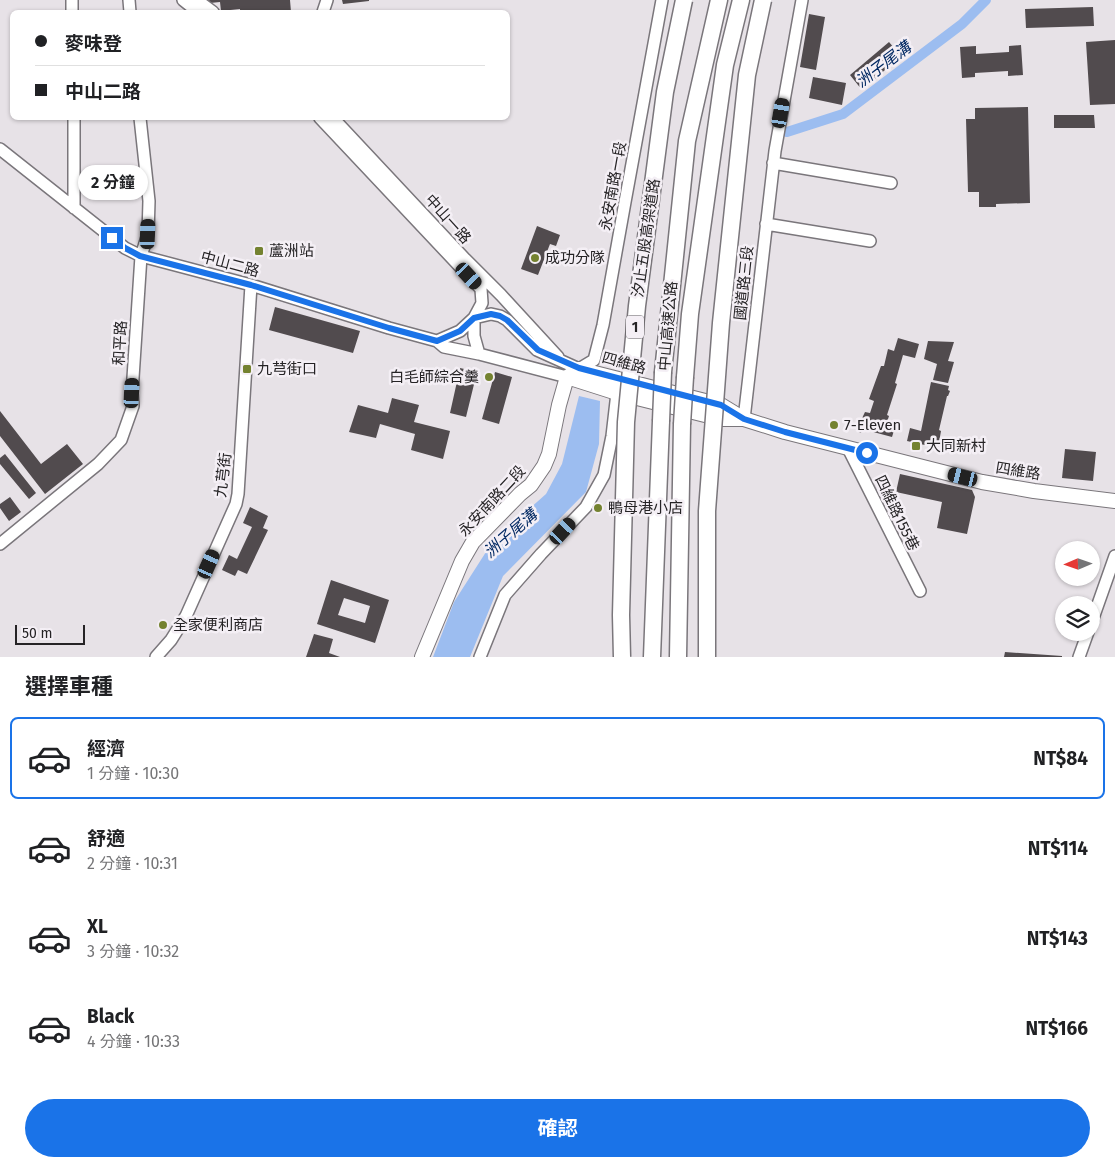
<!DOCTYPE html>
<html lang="zh-TW">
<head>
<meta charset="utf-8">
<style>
  :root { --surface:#fff; --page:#f2f2f2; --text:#202124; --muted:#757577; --line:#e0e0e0; --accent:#1a73e8 }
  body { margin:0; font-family:"Fira Sans","Noto Sans TC",sans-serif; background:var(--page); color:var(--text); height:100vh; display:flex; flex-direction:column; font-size:19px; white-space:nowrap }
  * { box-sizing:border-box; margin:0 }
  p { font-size:16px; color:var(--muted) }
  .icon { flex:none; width:28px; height:28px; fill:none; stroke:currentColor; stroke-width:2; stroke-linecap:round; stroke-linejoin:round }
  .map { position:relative; height:657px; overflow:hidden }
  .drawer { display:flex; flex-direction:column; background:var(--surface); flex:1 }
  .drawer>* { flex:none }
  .top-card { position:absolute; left:10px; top:10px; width:500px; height:110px; border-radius:8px; box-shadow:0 1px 4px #0004; display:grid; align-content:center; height:110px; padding:0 25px; background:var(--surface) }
  .needle { width:32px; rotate:268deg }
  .tools { position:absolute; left:1055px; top:541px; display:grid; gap:10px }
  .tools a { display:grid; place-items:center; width:45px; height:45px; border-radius:50%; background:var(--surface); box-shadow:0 1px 4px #0004; font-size:25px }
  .scale { position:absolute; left:15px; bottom:12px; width:70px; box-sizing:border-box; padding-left:5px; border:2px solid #252325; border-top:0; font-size:14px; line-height:18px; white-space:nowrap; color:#252325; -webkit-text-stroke:4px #f4eff5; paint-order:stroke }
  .end { position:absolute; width:22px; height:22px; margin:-11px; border:6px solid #1a73e8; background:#fff; box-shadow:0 0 0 2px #fff }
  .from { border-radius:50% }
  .bubble { position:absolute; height:35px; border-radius:18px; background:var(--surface); box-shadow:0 1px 4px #0004; font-size:16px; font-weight:700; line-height:35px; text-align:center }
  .car { position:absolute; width:15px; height:30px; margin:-15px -8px; border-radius:6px; box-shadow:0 0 4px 1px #0007; background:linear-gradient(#222 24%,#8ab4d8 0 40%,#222 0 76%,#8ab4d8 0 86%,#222 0) }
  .top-card b { display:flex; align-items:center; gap:18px; height:48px; font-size:19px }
  .top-card b+b { border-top:1px solid var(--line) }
  .top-card i { width:12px; height:12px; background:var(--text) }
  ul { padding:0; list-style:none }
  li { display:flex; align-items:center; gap:15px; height:82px; margin:0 10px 8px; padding:0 15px; border:2px solid transparent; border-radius:8px }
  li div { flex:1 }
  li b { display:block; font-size:19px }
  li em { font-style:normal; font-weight:700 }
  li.selected { border-color:var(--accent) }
  li>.icon { width:45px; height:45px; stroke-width:1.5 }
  h2 { padding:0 25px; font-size:22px; line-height:60px }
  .button { display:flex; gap:10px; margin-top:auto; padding:10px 25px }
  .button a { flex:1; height:58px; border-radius:30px; background:var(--accent); color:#fff; font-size:20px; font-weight:700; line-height:58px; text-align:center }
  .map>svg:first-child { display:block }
  .water { fill:#9cbdf0 }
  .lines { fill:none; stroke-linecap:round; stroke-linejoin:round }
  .canal { stroke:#9cbdf0; stroke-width:10 }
  .building { fill:#514b4e; fill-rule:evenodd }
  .minor-casing { stroke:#7a767b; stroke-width:14 }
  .major-casing { stroke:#7a767b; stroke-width:16 }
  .highway-casing { stroke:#7a767b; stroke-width:19 }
  .minor { stroke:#fff; stroke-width:11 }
  .major { stroke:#fff; stroke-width:14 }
  .highway { stroke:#fff; stroke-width:16 }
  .highway-bridge-casing { stroke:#7a767b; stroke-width:19; stroke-linecap:butt }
  .highway-bridge { stroke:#fff; stroke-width:16 }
  .route { stroke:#1a73e8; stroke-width:6 }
  .poi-dot { fill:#748230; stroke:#f4eff5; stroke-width:2 }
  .labels { text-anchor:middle; stroke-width:5; stroke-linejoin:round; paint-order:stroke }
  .shield { fill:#f4eff5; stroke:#636063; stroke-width:1 }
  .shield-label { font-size:14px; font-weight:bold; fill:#252325 }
  .street-label { font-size:15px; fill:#252325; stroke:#f4eff5 }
  .poi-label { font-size:15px; fill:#252325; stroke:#f4eff5; text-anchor:start }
  .water-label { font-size:16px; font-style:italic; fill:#022963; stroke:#f4eff5 }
</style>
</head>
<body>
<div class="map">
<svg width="1115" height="657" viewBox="0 0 1115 657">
  <rect width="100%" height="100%" fill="#e7e2e7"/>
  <path class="water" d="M579,396L600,401L599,444L586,492L503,576L470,657H433L454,602L493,541L546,494L562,464Z"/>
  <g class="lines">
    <path class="canal" d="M787,132L843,114L962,24L986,0"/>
  </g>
  <path class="building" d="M209,0H290L291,12H240V9L221,11L220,2L210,3Z
    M342,0H369V1L343,4Z
    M1093,7L1094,26L1026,28L1025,9Z
    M809,14L825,17L816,70L800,67Z
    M1115,40V104L1090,105L1086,42Z
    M889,42L901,56L862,90L850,75Z
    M1021,45L1023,75L1008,76V71L975,73V77L962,78L960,47L976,46V54L1009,52V46Z
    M813,77L846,83L842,105L809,98Z
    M1028,107L1030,203L996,204V207H979V192H968L966,119H975V108Z
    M1054,115H1094L1095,128H1054Z
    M537,226L560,235L556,246L550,244L538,275L521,269Z
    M275,307L360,331L353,353L269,330Z
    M898,338L919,344L915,358L903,355L895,383L897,384L887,415L889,416L887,422L896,424L892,437L862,429L861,433L856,431L865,412L870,413L874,401L869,399L881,366H884L888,349L894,351Z
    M928,341L954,342L948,361L954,362L948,383L933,380L937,364L924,359Z
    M460,368L477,372L466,417L450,413Z
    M495,372L512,377L499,424L482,419Z
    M931,382L949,386L948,390L950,391L948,396H947L939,430L941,431L938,448L907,441L910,428L921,431Z
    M392,398L419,405L414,422L450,431L443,459L411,450L415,434L380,424L376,438L349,432L358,405L388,413Z
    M0,411L41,464L67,444L83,464L45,494L0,436Z
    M1065,449L1096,452L1093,481L1062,478Z
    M5,454L36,493L29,499L0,464V458Z
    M900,474L972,490L975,497L967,534L937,528L942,502L896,492Z
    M10,497L21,512L9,521L0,508V504Z
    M250,507L268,516L263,528L268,530L247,574L238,570L235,576L222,570L229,555L237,559L252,527L243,523Z
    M331,580L389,600L375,643L317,624ZM344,598L370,606L365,623L338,615Z
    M314,634L333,639L329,653L340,657H306Z
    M1005,652L1062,656V657H1004Z"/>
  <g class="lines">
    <defs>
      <path id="minor" d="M72,0V12
        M129,0L130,12
        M183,0L198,12
        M197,0L213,12
        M323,12L327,0
        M74,118V208
        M320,118L481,289L482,303L474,318L460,331L437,341
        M333,118L465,259L501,295L558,357
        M0,149L125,248L141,256L251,285L389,328L437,341L444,347L479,354L567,377
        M773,163L891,183
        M766,224L870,241
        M474,318L491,314L500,316L507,320L537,350L579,369L594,360L603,325L625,202L662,0
        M474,318V336L479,354
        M744,419L775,151L802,0
        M848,448L920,591
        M0,544L98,464L121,440L133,406L132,393L141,256L148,234L149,201L140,118
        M1091,624L1115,556
        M156,657L171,640L186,616L236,504L238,494L251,285
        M480,657L505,595L541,554L586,507L604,475L612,436L617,393
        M1079,657L1088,632"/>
      <path id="major" d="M567,377L617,393L721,419H743
        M422,657L462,561L473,542L520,494L531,485L544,466L549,454L559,405L567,377L579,369L721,405L744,419L785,432L982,482L1034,491L1115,501"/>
      <path id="highway" d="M663,372L687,141L719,0
        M685,377L690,314L725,65L741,0
        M652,657L661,421
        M678,657L682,424"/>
    </defs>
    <use href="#minor" class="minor-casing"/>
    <use href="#major" class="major-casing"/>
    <use href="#highway" class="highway-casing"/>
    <use href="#minor" class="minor"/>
    <use href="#major" class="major"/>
    <use href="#highway" class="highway"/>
    <defs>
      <path id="highway-bridge" d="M661,421L663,372
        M682,424L685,377
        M622,657L621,615L626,422L637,306L665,92L684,0
        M707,657V511L721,323L747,75L763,0"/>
    </defs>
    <use href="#highway-bridge" class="highway-bridge-casing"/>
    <use href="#highway-bridge" class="highway-bridge"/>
  </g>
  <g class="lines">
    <path class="route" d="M112,238L125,248L140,256L251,285L389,328L437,341L460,331L474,318L491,314L500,316L507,320L538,350L579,368L721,405L744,419L785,432L867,453"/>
  </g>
  <g class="poi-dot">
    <rect x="254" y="246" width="10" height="10" rx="2.5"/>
    <circle cx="535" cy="258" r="5"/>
    <rect x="242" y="364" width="10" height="10" rx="2.5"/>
    <circle cx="489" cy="377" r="5"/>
    <circle cx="834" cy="425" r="5"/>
    <rect x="911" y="441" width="10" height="10" rx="2.5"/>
    <circle cx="598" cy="508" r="5"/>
    <circle cx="163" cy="625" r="5"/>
  </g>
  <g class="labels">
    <rect class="shield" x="626" y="315.5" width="18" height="23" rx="4"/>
    <g class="shield-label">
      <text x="635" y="332">1</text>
    </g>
    <g class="street-label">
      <text transform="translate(613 186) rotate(-80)" y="5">永安南路一段</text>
      <text transform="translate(448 219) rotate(48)" y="5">中山一路</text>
      <text transform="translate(646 238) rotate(-82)" y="5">汐止五股高架道路</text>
      <text transform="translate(230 264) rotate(15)" y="5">中山二路</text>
      <text transform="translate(744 283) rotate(-84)" y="5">國道路三段</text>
      <text transform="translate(668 326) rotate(-85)" y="5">中山高速公路</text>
      <text transform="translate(120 343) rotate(-87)" y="5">和平路</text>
      <text transform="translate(624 363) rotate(15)" y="5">四維路</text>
      <text transform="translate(1018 471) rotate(9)" y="5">四維路</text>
      <text transform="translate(223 475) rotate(-83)" y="5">九芎街</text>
      <text transform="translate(492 501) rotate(-47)" y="5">永安南路二段</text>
      <text transform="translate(897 513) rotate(64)" y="5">四維路155巷</text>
    </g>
    <g class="poi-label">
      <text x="269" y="256">蘆洲站</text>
      <text x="545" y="263">成功分隊</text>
      <text x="257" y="374">九芎街口</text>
      <text x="479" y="382" text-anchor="end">白毛師綜合羹</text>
      <text x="844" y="430">7-Eleven</text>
      <text x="926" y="451">大同新村</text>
      <text x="608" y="513">鴨母港小店</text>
      <text x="173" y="630">全家便利商店</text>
    </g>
    <g class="water-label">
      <text transform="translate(883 64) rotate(-37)" y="6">洲子尾溝</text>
      <text transform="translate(510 533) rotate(-41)" y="6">洲子尾溝</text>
    </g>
  </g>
</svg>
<div class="tools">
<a><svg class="needle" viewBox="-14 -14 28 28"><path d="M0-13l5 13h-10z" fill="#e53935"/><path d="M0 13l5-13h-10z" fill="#757577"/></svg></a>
<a><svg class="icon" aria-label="layers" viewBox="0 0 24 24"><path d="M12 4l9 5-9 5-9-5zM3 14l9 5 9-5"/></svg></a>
</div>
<div class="scale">50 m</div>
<i class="end from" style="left:867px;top:453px"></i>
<i class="end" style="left:112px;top:238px"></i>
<div class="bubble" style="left:78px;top:165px;width:70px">2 分鐘</div>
<i class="car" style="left:781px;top:113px;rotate:10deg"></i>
<i class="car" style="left:148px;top:234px;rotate:2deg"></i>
<i class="car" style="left:469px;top:276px;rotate:137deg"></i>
<i class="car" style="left:132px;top:393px;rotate:3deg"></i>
<i class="car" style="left:963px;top:477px;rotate:284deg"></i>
<i class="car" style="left:563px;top:531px;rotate:43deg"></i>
<i class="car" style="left:209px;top:564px;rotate:24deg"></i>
<div class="top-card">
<b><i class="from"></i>麥味登</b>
<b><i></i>中山二路</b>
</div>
</div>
<section class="drawer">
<h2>選擇車種</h2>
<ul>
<li class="selected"><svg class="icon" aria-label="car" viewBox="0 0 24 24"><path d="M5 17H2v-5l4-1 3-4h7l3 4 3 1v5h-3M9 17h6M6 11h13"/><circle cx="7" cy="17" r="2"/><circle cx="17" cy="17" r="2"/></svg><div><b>經濟</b><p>1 分鐘 · 10:30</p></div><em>NT$84</em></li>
<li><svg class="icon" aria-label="car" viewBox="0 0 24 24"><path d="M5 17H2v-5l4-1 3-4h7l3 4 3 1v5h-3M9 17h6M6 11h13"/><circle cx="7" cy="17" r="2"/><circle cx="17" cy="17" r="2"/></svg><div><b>舒適</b><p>2 分鐘 · 10:31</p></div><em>NT$114</em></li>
<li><svg class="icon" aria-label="car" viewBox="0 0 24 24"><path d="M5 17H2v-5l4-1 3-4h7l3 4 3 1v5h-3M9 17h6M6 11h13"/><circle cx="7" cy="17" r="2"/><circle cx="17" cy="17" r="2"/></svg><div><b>XL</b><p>3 分鐘 · 10:32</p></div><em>NT$143</em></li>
<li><svg class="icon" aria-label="car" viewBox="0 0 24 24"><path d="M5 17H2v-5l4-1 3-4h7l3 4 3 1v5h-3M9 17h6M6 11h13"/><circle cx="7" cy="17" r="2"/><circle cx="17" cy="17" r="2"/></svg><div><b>Black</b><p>4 分鐘 · 10:33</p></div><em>NT$166</em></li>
</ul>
<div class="button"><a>確認</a></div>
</section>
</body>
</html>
